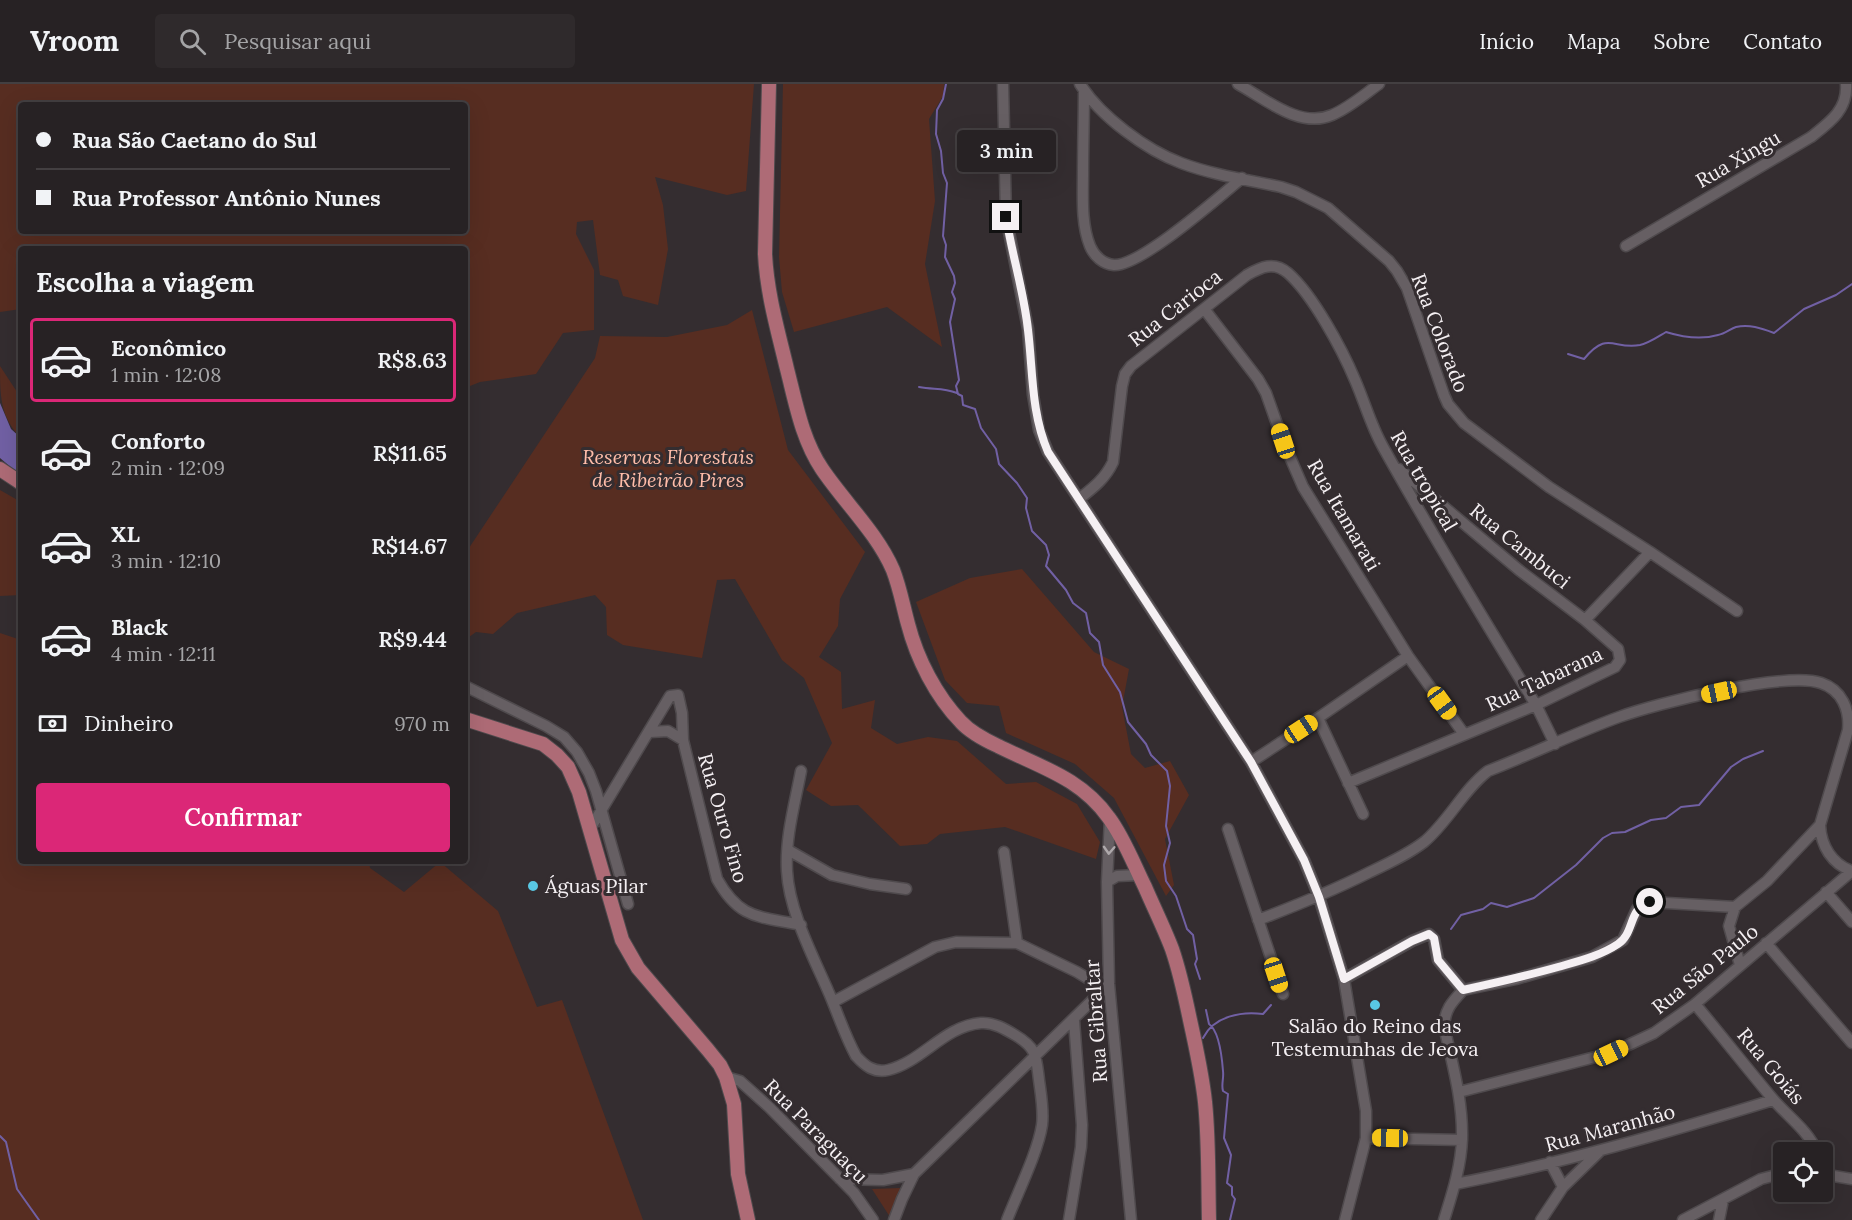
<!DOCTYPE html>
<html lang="pt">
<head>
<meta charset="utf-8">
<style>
  :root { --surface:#272224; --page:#2f2a2c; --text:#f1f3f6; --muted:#a4a4a6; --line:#433f41; --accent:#db2777 }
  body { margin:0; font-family:Lora,serif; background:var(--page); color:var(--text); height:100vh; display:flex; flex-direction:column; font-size:22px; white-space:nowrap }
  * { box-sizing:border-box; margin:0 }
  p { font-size:20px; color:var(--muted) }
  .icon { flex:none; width:33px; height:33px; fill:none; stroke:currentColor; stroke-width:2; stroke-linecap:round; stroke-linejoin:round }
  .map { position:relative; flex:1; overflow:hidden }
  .side { position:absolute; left:18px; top:162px; width:450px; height:618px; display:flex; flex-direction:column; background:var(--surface); border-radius:6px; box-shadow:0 6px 24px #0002,0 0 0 2px var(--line) }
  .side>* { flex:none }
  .banner { position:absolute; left:18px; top:18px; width:450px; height:132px; border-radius:6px; box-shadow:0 6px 24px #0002,0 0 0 2px var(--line); display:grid; align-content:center; height:132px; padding:0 18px; background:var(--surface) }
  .fabs { position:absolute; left:1773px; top:1058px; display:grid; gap:12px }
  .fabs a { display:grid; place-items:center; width:60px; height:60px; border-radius:6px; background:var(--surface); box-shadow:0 6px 24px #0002,0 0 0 2px var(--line); font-size:30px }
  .end { position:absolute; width:27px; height:27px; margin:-14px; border:8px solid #f5f0f3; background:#111; box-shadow:0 0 0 3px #111 }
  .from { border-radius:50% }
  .bubble { position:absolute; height:42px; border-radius:6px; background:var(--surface); box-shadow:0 6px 24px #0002,0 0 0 2px var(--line); font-size:20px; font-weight:600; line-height:42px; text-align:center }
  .car { position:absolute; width:18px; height:36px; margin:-18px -9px; border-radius:8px; box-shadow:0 0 4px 2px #0007; background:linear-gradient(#f5c518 24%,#345 0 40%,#f5c518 0 76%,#345 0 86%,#f5c518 0) }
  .banner b { display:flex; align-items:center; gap:21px; height:57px; font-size:22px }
  .banner b+b { border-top:2px solid var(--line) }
  .banner i { width:15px; height:15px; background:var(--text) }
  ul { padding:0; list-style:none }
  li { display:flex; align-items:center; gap:18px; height:84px; margin:0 12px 9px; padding:0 6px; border:3px solid transparent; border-radius:6px }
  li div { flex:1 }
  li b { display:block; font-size:22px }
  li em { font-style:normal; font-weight:600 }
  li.active { border-color:var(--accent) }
  li>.icon { width:54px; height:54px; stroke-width:1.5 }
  h2 { padding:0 18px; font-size:27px; line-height:72px }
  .pay { display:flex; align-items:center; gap:15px; height:66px; padding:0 18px; font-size:22px }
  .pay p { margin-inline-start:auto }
  .action { display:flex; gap:12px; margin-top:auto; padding:12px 18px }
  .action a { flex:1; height:69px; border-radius:6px; background:var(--accent); color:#fff; font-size:24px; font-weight:600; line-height:69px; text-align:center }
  header { display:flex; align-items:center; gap:36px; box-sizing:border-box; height:84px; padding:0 30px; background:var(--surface); border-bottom:2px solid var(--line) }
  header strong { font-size:28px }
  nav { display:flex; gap:33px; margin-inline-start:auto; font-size:21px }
  .search { width:420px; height:54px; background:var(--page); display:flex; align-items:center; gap:15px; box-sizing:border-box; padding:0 21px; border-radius:6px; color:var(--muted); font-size:22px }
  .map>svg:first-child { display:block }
  .green { fill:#572d21; fill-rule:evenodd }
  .water { fill:#7160a4 }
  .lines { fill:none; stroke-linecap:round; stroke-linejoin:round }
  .stream { stroke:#7160a4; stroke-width:2 }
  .minor-casing { stroke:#4f4a4d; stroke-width:13 }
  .major-casing { stroke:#4f4a4d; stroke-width:16 }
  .minor { stroke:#665f63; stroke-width:10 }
  .major { stroke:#ae6b76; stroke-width:14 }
  .oneway { stroke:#aea8ab }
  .route { stroke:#f5f0f3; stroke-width:8 }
  .poi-dot { fill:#59c8e4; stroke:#342d30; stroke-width:2 }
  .labels { text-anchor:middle; stroke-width:6; stroke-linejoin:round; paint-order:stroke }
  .street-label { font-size:20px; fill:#f5f0f3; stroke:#342d30 }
  .park-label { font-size:20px; font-style:italic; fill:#ffbda9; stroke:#342d30 }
  .poi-label { font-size:20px; fill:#f5f0f3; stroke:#342d30; text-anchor:start }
</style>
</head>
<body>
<header>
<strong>Vroom</strong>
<div class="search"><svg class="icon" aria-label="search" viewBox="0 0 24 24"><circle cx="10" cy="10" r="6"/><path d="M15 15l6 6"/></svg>Pesquisar aqui</div>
<nav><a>Início</a><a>Mapa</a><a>Sobre</a><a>Contato</a></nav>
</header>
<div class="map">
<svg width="1852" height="1136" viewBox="0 0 1852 1136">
  <rect width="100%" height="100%" fill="#342d30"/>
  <path class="green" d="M0,0H754L746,107L727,111L655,93L663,121L668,165L658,221L623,212L618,196L600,191L593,136L577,138L576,150L594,186V246L563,249L536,290L480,298L465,304V165H21V225L0,228ZM21,21H465V147H21Z
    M783,0H944L943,12L929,35L935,117L925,180L942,263L887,223L794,248L782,208L779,173Z
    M752,226L788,366L865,468L840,515L838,542L819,573L841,588L842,625L875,616L871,644L897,660L928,653L957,657L1006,700L1036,698L1077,720L1100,758L1096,775L1005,743L940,750L927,760L900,762L858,721L831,722L806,706L832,659L804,594L782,576L735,495L717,496L702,574L623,561L607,551L606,523L595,511L517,529L493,550L476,548L465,556V470L595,274L600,252L667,253L727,241Z
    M0,282L21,314V354C0,333 0,311 0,282Z
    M0,406L21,418V511L0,512Z
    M1022,485L1094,568L1129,585L1122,623L1131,670L1145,684L1170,677L1189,711L1165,755L1174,801L1166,812L1114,714L1075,680L1006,649L999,622L967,619L945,596L916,518L970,494Z
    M0,549L21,556V777H369L370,784L404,808L440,778L498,827L537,923L562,916L643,1136H0Z
    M901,1104L890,1133L872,1105Z"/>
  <path class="water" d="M0,319L11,345L21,354V389L13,385L0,374Z"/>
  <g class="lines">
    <path class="stream" d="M946,0L943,15L937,26L936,50L941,67L943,89L947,99L943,152L946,161L945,173L954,192L955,199L952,208L955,215L950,238L959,296L956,302L958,310L962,312L963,321L975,325L981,344L996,365L999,380L1017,399L1027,414L1026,424L1032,447L1046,461L1049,471L1046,482L1066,506L1073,519L1086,529L1090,549L1099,558L1103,581L1120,608L1128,638L1146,660L1151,671L1167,687L1170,702L1166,742L1170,759L1164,781L1166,797L1176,812L1187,845L1193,851L1197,875L1195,880L1200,895
      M1568,270L1584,275C1608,246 1613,266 1640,261C1649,259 1659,252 1666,248C1682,253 1701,256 1718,251C1725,250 1730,245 1736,243C1749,240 1761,244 1774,249L1804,225L1836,211L1852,200
      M919,303C934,306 942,303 957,309
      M1451,845L1461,831L1483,825L1491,819L1507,823L1534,814L1576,781L1603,754L1612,749L1625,748L1651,736L1666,734L1681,723L1699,721L1731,683L1743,675L1763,667
      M1206,926L1209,940C1219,947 1222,974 1223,987C1224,995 1221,1000 1223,1007L1228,1010L1224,1054L1231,1071L1227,1099L1232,1103V1111L1235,1115L1230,1136
      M1203,954C1214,932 1242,927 1263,930L1271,921
      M0,1052L6,1058L17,1105L39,1136"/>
    <defs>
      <path id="minor" d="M1003,0L1006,133L1028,245L1033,311L1039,346L1048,368L1251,678L1304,776L1319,813L1344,895L1366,1027V1054L1345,1136
        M1080,0C1100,32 1146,66 1181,79C1213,91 1248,96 1281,103L1296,108L1328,124L1389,177L1397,187L1407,204L1444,311L1448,320L1464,339L1549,403L1650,468L1737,527
        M1238,0C1265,15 1300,45 1332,31C1349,24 1365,10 1379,0
        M1084,6C1084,34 1083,61 1083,89C1083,112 1081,140 1090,162C1094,172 1103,180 1114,181C1141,182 1219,113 1242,94
        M1626,162L1811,53C1829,39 1848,26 1846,0
        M1205,226L1258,295L1266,309L1283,357L1303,403L1408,572L1464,650
        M1079,415C1093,404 1105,395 1113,378L1122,302L1125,290L1131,282L1247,191C1261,183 1274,177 1288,189C1313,211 1342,265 1355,296C1365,319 1371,342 1383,363C1432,451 1484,536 1536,621L1555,660
        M1585,536L1650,468
        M465,602L546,642L564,653L577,668L589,689L596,707L628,820
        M1318,634L1363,730
        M650,648L668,647L683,656
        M1251,678L1318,634L1408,572
        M801,687C795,719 785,754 787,787C789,827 813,872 829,909C838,930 845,952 856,972C865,982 874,989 888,986C922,978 944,942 981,939C993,938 1005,945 1015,951C1037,964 1036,972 1039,996C1041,1011 1044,1027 1042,1041C1038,1068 1017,1110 1007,1136
        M1348,699L1536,621L1615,583L1620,576L1618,565L1585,536L1519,486L1399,385
        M1110,734L1107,798L1109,900L1131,1136
        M1820,741C1821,762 1832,780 1852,787
        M590,745L670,612L678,611L682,629L683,656L717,795C740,836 759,832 801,841
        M1228,745L1283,910
        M788,766L832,791L870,800L906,805
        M1004,768L1017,859
        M1107,798L1117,792L1139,791
        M1826,808L1852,838
        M1735,823L1729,842L1740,881
        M1258,836C1295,822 1332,807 1368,789C1387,780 1407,771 1424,758C1448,738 1464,705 1488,687C1532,670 1575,649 1619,633C1657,619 1787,587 1821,599C1842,606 1850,626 1848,646L1820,741L1767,797L1735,823L1650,818L1637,825L1623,856L1592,873L1516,895L1463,906
        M1766,859L1852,959
        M1344,895L1412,857L1429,850L1434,855L1438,876L1463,906
        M833,918L935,863L956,858L1017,859L1077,888L1105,905
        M1695,920C1721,951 1746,983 1772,1014C1787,1032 1808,1046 1817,1068
        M726,993L740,997L769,1023L854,1109L873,1136
        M1459,1008L1611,969L1654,949L1695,920L1852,787
        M1366,1054L1462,1056
        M1550,1078L1563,1103
        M1822,1090L1852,1095
        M840,1095L883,1096L914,1090
        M1455,1100C1563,1079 1669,1048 1773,1016
        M894,1136L902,1115L914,1090L1109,900
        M1069,1136L1081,1063L1082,1041L1074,937
        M1444,1136C1452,1110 1461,1083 1462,1055C1463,1016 1452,979 1444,942C1445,925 1452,918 1463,906
        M1541,1136L1563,1103L1601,1066
        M1683,1136L1761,1095L1784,1089
        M1719,1136L1723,1116"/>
      <path id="major" d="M769,0L765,170C767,210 778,247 787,285C796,320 802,355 822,385C845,419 877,449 893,486C900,504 903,522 908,540C917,575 936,612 961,638C971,649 985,656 998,662C1040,683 1081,694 1109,734C1124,754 1134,781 1145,803C1154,824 1164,844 1172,865C1180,888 1185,912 1190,936C1196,963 1202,990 1205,1018C1209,1057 1208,1097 1209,1136
        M0,385L21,399
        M465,635L543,660L557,671L568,683L579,708L622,856L638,884L708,966L720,981L726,993L734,1020L738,1090L748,1136"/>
    </defs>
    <use href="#minor" class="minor-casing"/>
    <use href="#major" class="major-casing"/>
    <use href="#minor" class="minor"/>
    <use href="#major" class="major"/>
  </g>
  <defs><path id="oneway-chevron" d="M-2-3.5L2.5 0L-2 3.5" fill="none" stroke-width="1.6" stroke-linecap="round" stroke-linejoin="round" transform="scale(1.5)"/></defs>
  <use class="oneway" href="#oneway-chevron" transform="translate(1109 766) rotate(93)"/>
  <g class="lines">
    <path class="route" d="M1006,133C1012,171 1024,208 1028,246C1033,287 1031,329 1048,368L1251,678L1304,776L1319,813L1344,895L1412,857L1429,850L1434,854L1438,876L1463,906C1495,899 1526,892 1558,883C1579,877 1600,872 1618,860C1635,849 1628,824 1650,818"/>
  </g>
  <g class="poi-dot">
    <circle cx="533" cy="802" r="6"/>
    <circle cx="1375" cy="921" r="6"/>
  </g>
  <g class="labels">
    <g class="street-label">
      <text transform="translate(1738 75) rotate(-30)" y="7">Rua Xingu</text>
      <text transform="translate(1175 224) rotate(-38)" y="7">Rua Carioca</text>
      <text transform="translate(1440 249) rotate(69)" y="7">Rua Colorado</text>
      <text transform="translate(1424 397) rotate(60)" y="7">Rua tropical</text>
      <text transform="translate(1344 431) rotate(60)" y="7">Rua Itamarati</text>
      <text transform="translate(1520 462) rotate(39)" y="7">Rua Cambuci</text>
      <text transform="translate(1544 595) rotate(-25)" y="7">Rua Tabarana</text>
      <text transform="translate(723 734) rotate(74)" y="7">Rua Ouro Fino</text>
      <text transform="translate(1705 885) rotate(-39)" y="7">Rua São Paulo</text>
      <text transform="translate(1096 937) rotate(-94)" y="7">Rua Gibraltar</text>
      <text transform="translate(1771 982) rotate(50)" y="7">Rua Goiás</text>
      <text transform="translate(1610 1044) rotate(-15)" y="7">Rua Maranhão</text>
      <text transform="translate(816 1047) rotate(45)" y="7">Rua Paraguaçu</text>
    </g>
    <g class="park-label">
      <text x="668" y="380">Reservas Florestais<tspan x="668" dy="23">de Ribeirão Pires</tspan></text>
    </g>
    <g class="poi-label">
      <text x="545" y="809">Águas Pilar</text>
      <text x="1375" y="949" text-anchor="middle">Salão do Reino das<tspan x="1375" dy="23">Testemunhas de Jeova</tspan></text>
    </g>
  </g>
</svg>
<div class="fabs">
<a><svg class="icon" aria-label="locate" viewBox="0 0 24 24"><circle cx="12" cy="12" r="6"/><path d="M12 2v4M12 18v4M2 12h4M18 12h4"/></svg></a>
</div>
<i class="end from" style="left:1650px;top:818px"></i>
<i class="end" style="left:1006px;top:133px"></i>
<div class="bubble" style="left:957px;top:46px;width:99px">3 min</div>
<i class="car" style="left:1283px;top:357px;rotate:342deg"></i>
<i class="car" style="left:1719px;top:608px;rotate:258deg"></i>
<i class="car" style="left:1442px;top:619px;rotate:144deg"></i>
<i class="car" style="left:1301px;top:645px;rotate:57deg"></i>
<i class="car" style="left:1276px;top:891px;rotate:162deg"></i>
<i class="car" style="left:1611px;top:969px;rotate:65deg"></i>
<i class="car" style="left:1390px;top:1054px;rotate:271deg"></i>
<div class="banner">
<b><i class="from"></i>Rua São Caetano do Sul</b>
<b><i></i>Rua Professor Antônio Nunes</b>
</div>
<section class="side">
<h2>Escolha a viagem</h2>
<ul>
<li class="active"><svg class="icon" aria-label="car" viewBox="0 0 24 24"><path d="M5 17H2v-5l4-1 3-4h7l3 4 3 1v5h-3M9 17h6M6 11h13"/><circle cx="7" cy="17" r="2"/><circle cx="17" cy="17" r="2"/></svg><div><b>Econômico</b><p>1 min · 12:08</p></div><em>R$8.63</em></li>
<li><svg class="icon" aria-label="car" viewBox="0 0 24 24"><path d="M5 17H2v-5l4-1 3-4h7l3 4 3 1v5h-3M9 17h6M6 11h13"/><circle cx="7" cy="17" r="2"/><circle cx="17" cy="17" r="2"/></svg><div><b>Conforto</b><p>2 min · 12:09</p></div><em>R$11.65</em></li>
<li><svg class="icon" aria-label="car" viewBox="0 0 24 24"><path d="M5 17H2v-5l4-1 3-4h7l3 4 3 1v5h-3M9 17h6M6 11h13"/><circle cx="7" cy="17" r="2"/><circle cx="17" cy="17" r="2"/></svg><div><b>XL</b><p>3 min · 12:10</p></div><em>R$14.67</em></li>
<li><svg class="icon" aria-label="car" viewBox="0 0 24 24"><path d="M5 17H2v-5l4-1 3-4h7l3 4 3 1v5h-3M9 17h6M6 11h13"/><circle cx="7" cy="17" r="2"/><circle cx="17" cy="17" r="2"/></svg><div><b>Black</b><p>4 min · 12:11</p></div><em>R$9.44</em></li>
</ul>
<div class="pay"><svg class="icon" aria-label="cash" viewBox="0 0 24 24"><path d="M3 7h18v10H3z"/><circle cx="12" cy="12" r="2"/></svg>Dinheiro<p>970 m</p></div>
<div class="action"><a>Confirmar</a></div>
</section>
</div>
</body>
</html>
